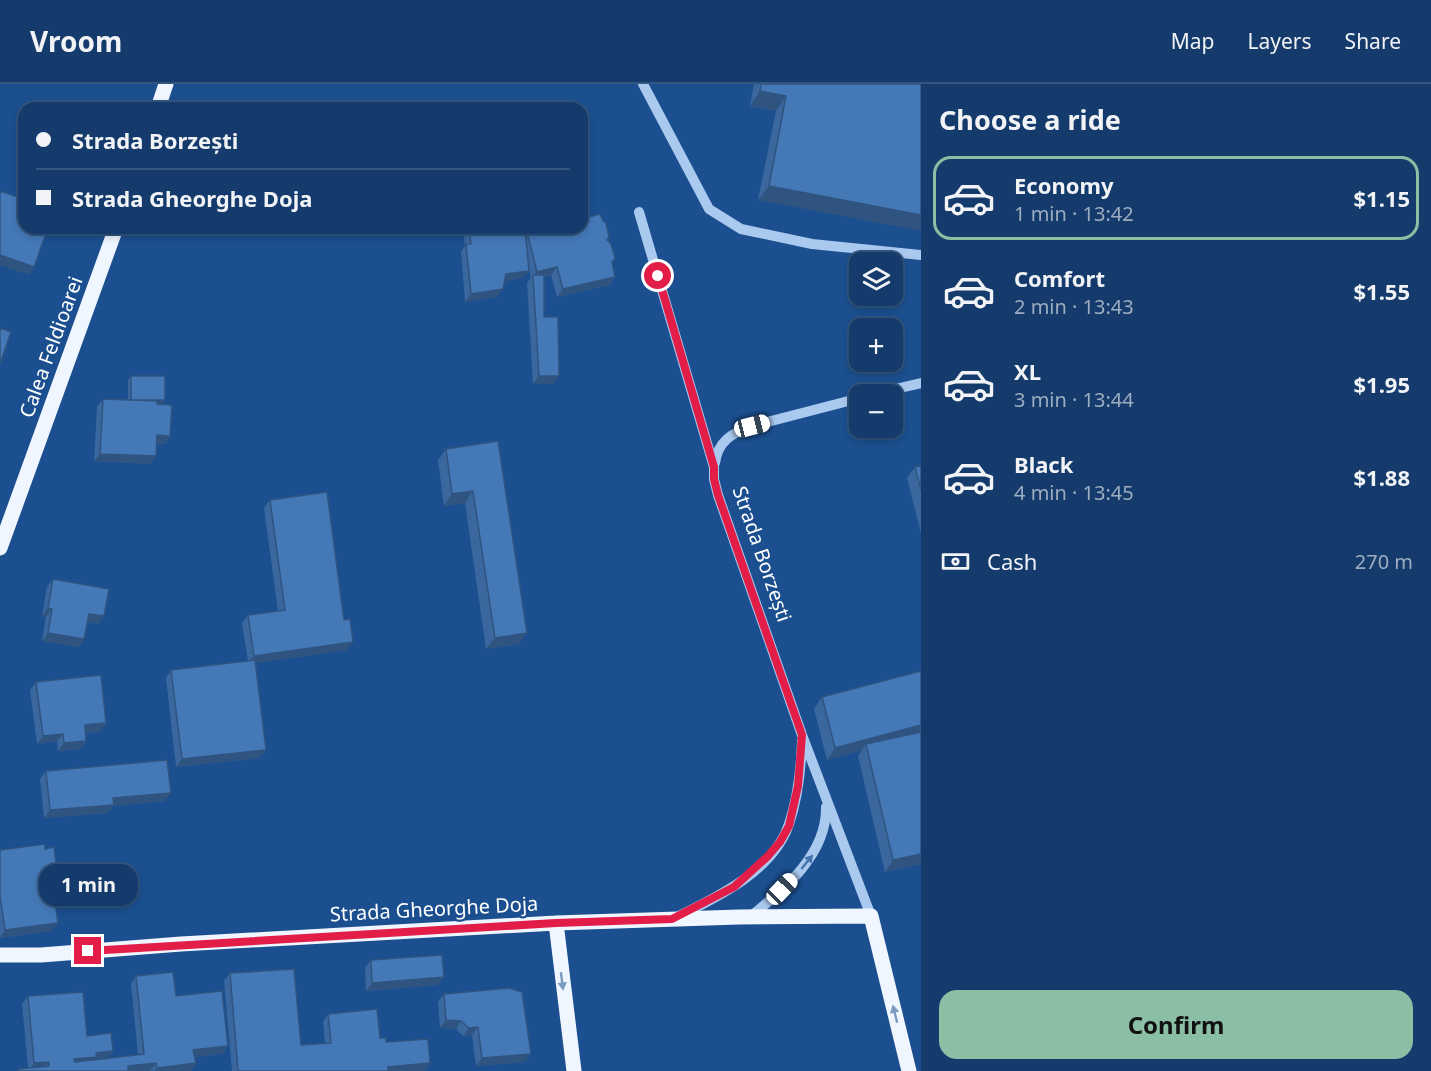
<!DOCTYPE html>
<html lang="en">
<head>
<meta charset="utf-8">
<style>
  :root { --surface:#143b6b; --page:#1d4271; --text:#f1f3f6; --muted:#9dadc1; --line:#33557e; --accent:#8abfa5 }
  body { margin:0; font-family:"Noto Sans",sans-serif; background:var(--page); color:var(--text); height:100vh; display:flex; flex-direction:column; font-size:22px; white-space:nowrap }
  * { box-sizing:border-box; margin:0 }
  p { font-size:20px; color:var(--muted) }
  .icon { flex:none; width:33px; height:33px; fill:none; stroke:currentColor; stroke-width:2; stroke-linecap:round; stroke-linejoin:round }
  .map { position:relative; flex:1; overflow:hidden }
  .details { display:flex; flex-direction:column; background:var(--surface); width:510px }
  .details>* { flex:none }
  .banner { position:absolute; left:18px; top:18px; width:570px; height:132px; border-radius:18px; box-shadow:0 3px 9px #0003,0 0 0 2px var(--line); display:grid; align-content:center; height:132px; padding:0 18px; background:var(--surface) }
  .controls { position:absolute; left:849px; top:168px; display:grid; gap:12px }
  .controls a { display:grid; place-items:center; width:54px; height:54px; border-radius:12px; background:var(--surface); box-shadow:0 3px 9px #0003,0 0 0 2px var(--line); font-size:30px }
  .end { position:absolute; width:27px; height:27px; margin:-14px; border:8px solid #e11d48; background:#fff; box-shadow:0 0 0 3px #fff }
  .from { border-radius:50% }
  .bubble { position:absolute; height:42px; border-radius:18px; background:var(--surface); box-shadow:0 3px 9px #0003,0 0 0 2px var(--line); font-size:20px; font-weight:700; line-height:42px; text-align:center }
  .car { position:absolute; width:18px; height:36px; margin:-18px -9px; border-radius:8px; box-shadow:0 0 4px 2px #0007; background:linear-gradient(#fff 24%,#345 0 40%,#fff 0 76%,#345 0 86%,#fff 0) }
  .banner b { display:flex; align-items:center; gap:21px; height:57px; font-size:22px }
  .banner b+b { border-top:2px solid var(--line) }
  .banner i { width:15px; height:15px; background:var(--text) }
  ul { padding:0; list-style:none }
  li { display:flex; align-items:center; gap:18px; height:84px; margin:0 12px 9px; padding:0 6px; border:3px solid transparent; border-radius:18px }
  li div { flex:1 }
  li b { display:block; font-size:22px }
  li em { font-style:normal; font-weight:700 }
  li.selected { border-color:var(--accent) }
  li>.icon { width:54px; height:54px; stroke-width:1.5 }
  h2 { padding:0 18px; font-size:27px; line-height:72px }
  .pay { display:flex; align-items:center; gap:15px; height:66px; padding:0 18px; font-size:22px }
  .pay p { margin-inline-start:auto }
  .primary-button { display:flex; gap:12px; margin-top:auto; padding:12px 18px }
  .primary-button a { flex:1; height:69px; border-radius:18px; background:var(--accent); color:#111; font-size:24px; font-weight:700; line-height:69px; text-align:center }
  header { display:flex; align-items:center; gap:36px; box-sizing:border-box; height:84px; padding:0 30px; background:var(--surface); border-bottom:2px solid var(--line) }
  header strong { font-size:28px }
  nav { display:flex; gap:33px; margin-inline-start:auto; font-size:21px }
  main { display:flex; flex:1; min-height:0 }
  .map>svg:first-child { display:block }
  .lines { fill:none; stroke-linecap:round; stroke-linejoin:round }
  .minor { stroke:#a9c9ee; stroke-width:10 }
  .major { stroke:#f0f6ff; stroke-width:15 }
  .wall { fill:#3a679d }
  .shaded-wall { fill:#305480 }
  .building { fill:#4478b7; stroke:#305480; stroke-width:1.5 }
  .oneway { fill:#4674ac }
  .oneway2 { fill:#7b9ac1 }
  .route { stroke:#e11d48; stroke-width:8 }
  .labels { text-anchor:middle; stroke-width:4.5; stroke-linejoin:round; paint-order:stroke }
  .street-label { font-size:20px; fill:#fff; stroke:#1b4f8f }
</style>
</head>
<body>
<header>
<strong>Vroom</strong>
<nav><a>Map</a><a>Layers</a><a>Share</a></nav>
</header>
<main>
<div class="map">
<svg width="921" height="987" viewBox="0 0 921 987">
  <rect width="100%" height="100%" fill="#1b4f8f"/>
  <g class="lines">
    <path class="minor" d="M643,0L709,125L741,145L812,160L921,171
      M639,128L714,383V395L718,411L802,651L871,832
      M874,310L921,299
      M715,379C718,357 732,349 752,342L860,314
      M677,833C718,813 774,786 789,740C798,714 801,685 802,657
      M750,833C784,805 827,771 826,723"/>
    <path class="major" d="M158,24L166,0
      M0,464L116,144
      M556,839L574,987
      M0,871H41L181,860L556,839L739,833L871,832L909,987"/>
  </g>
  <path class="wall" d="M754,0H921L758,116L776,27L750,22Z
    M463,144H535L534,146L525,148L526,151L527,148L607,156L615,193L610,201L557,213L551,191L544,193V233L553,300H533L527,199L531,194L529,185L523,194L505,197L503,205L497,213L465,218L461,168L465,162Z
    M131,292L163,320L170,352L165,360H157L156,372L150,380L94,377L97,323L103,315L128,316V296Z
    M498,357L519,560L486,565L465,419L444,422L438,376L446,365Z
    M921,382V449L907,394L915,383Z
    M270,416L347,566L255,579L266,666L260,674L176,683L166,594L171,586L248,577L242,539L248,531L278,527L264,424Z
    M53,495L104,532L98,540L88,538L84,555L79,563L42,557L46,533L42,532L47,503Z
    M921,587V780L885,788L858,672L862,666L827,676L814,625L822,613Z
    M36,598L106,639L101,647L86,649V657L81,665L58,667L57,657L37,660L30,606Z
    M46,687L165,717L113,722L108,729L44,734L40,695Z
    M0,766L54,811L52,847L0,854Z
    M371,876L438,901L366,907L365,884Z
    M230,889L301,961L325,959L323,938L328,930L380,954L425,987H232L224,897Z
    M136,892L176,912L228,962L222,970L195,973L191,987H18L19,985L28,984L22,920L28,912L87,952L108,974L138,971L131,900Z
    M444,910L525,978L476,982L472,951L463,952L456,945L440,944L438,918Z"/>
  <path class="shaded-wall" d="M760,7L786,12L776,27L750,22Z
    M769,102L921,131V147L758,116Z
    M523,144H535L534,146L519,149Z
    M0,171L34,183L29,191L0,181Z
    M557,183L551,191L533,195V193L537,188Z
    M529,187L523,194L501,198L506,190Z
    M615,193L610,201L557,213L563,205Z
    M503,205L497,213L465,218L471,210Z
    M539,292H559L553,300H533Z
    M131,316H165L162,321Z
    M157,351L170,352L165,360L152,359Z
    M100,370L156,372L150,380L94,377Z
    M473,407L465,419L444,422L452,410Z
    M48,524L52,525L46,533L42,532Z
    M89,530L104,532L98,540L84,537Z
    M48,549L84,555L79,563L42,557Z
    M527,549L519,560L486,565L495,554Z
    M353,558L347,566L248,580L254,572Z
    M106,639L101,647L79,649L85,641Z
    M921,641V650L866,660L862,666L827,676L835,664Z
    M63,650L57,657L37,660L43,652Z
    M86,657L81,665L58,667L64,659Z
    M266,666L260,674L176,683L182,675Z
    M171,709L165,717L113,722L108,729L44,734L50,726L113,714Z
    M921,770V780L885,788L893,776Z
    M59,803L54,811L53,805Z
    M58,839L52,847L0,854L5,846Z
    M444,893L438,901L366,907L372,899Z
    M446,936L461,937L456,945L440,944Z
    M478,943L472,951L463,952L469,944Z
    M228,962L222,970L188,974L193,966Z
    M113,967L107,975L69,983L74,975L96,969Z
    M531,970L525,978L476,982L482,974Z
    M49,978L43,986L29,987L34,979Z
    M156,979L150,987H124L128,982Z
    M196,979L191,987H155L157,984Z
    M430,979L425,987H385L388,983Z"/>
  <path class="building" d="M761,0H921V131L769,102L786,12L760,7Z
    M582,92L586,115L582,116Z
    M0,107L24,115V144H48L34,183L0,171Z
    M600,130L603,137L606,139L609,153L607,156L611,160L615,174L612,178L615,193L563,205L557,183L537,188L527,148L544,144H582V135Z
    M469,144H525L529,187L506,190L503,205L471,210L466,160H471Z
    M533,191H544V233H558L559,292H539Z
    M0,244L11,248L0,280Z
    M131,292H165V316H131Z
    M103,315L158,317L157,320L172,321L170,352L157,351L156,372L100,370Z
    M498,357L527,549L495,554L473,407L452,410L446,365Z
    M921,382V406L915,383Z
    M327,408L344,536L350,535L353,558L254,572L248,531L285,526L270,416Z
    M53,495L109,505L104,532L89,530L84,555L48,549L52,525L48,524Z
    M255,576L266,666L182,675L171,586Z
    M921,587V641L835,664L822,613Z
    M101,591L106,639L85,641L86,657L64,659L63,650L43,652L36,598Z
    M921,648V770L893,776L866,660Z
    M167,676L171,709L113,714L114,721L50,726L46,687Z
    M45,760V765L54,763L59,803L53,805L58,839L5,846L0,812V766Z
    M442,871L444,893L372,899L371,876Z
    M294,885L301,961L331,959L328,930L377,925L380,954H386V958L428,955L430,979L388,983V987H238L230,889Z
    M173,888L176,912L222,907L228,962L193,966L196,979L157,984L156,979L128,982V987H19V985L49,982V978L34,979L28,912L83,908L87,952L111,949L113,967L96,969L97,973L74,975L75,978L144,970L136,892Z
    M509,904L522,908L531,970L482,974L478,943L469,944L461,937L446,936L444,910Z"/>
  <defs><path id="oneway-solid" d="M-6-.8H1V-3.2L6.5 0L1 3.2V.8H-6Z" transform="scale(1.5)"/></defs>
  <use class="oneway" href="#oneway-solid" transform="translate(807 778) rotate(-51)"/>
  <g class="oneway2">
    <use href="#oneway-solid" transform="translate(562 897) rotate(83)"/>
    <use href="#oneway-solid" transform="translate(895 930) rotate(-104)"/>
  </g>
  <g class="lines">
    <path class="route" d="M88,867L556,839L672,835L734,803L768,772L780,758L789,742L798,702L802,651L718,411L714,395V383L658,192"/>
  </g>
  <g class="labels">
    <g class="street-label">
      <text transform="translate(51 263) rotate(-70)" y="7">Calea Feldioarei</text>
      <text transform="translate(762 470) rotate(71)" y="7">Strada Borzești</text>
      <text transform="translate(434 825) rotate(-3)" y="7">Strada Gheorghe Doja</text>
    </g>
  </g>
</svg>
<div class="controls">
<a><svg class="icon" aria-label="layers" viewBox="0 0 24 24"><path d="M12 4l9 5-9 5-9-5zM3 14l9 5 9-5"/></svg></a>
<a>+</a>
<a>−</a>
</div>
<i class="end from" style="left:658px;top:192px"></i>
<i class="end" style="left:88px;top:867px"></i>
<div class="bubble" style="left:39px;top:780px;width:99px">1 min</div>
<i class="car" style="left:752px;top:342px;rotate:76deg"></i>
<i class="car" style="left:782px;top:805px;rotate:44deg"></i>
<div class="banner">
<b><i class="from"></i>Strada Borzești</b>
<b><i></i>Strada Gheorghe Doja</b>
</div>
</div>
<section class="details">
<h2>Choose a ride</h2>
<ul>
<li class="selected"><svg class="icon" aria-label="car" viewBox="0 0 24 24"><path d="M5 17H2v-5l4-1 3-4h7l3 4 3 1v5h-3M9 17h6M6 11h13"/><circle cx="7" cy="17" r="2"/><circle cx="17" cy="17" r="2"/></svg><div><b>Economy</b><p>1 min · 13:42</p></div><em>$1.15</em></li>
<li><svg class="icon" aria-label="car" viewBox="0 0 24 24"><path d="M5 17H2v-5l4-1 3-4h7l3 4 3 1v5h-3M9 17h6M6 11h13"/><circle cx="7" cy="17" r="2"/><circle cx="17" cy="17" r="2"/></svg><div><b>Comfort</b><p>2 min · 13:43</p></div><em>$1.55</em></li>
<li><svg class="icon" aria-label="car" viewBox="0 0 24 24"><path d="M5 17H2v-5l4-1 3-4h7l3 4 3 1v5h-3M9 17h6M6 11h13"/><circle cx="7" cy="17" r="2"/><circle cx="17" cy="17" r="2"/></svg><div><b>XL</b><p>3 min · 13:44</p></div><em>$1.95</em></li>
<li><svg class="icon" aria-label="car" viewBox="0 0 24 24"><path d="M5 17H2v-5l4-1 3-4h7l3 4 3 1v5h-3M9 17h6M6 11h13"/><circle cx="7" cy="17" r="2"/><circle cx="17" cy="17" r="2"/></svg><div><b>Black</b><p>4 min · 13:45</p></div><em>$1.88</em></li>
</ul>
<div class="pay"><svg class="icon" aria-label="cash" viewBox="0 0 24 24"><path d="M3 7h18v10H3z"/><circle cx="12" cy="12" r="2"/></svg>Cash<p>270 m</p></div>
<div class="primary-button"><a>Confirm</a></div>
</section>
</main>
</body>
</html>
